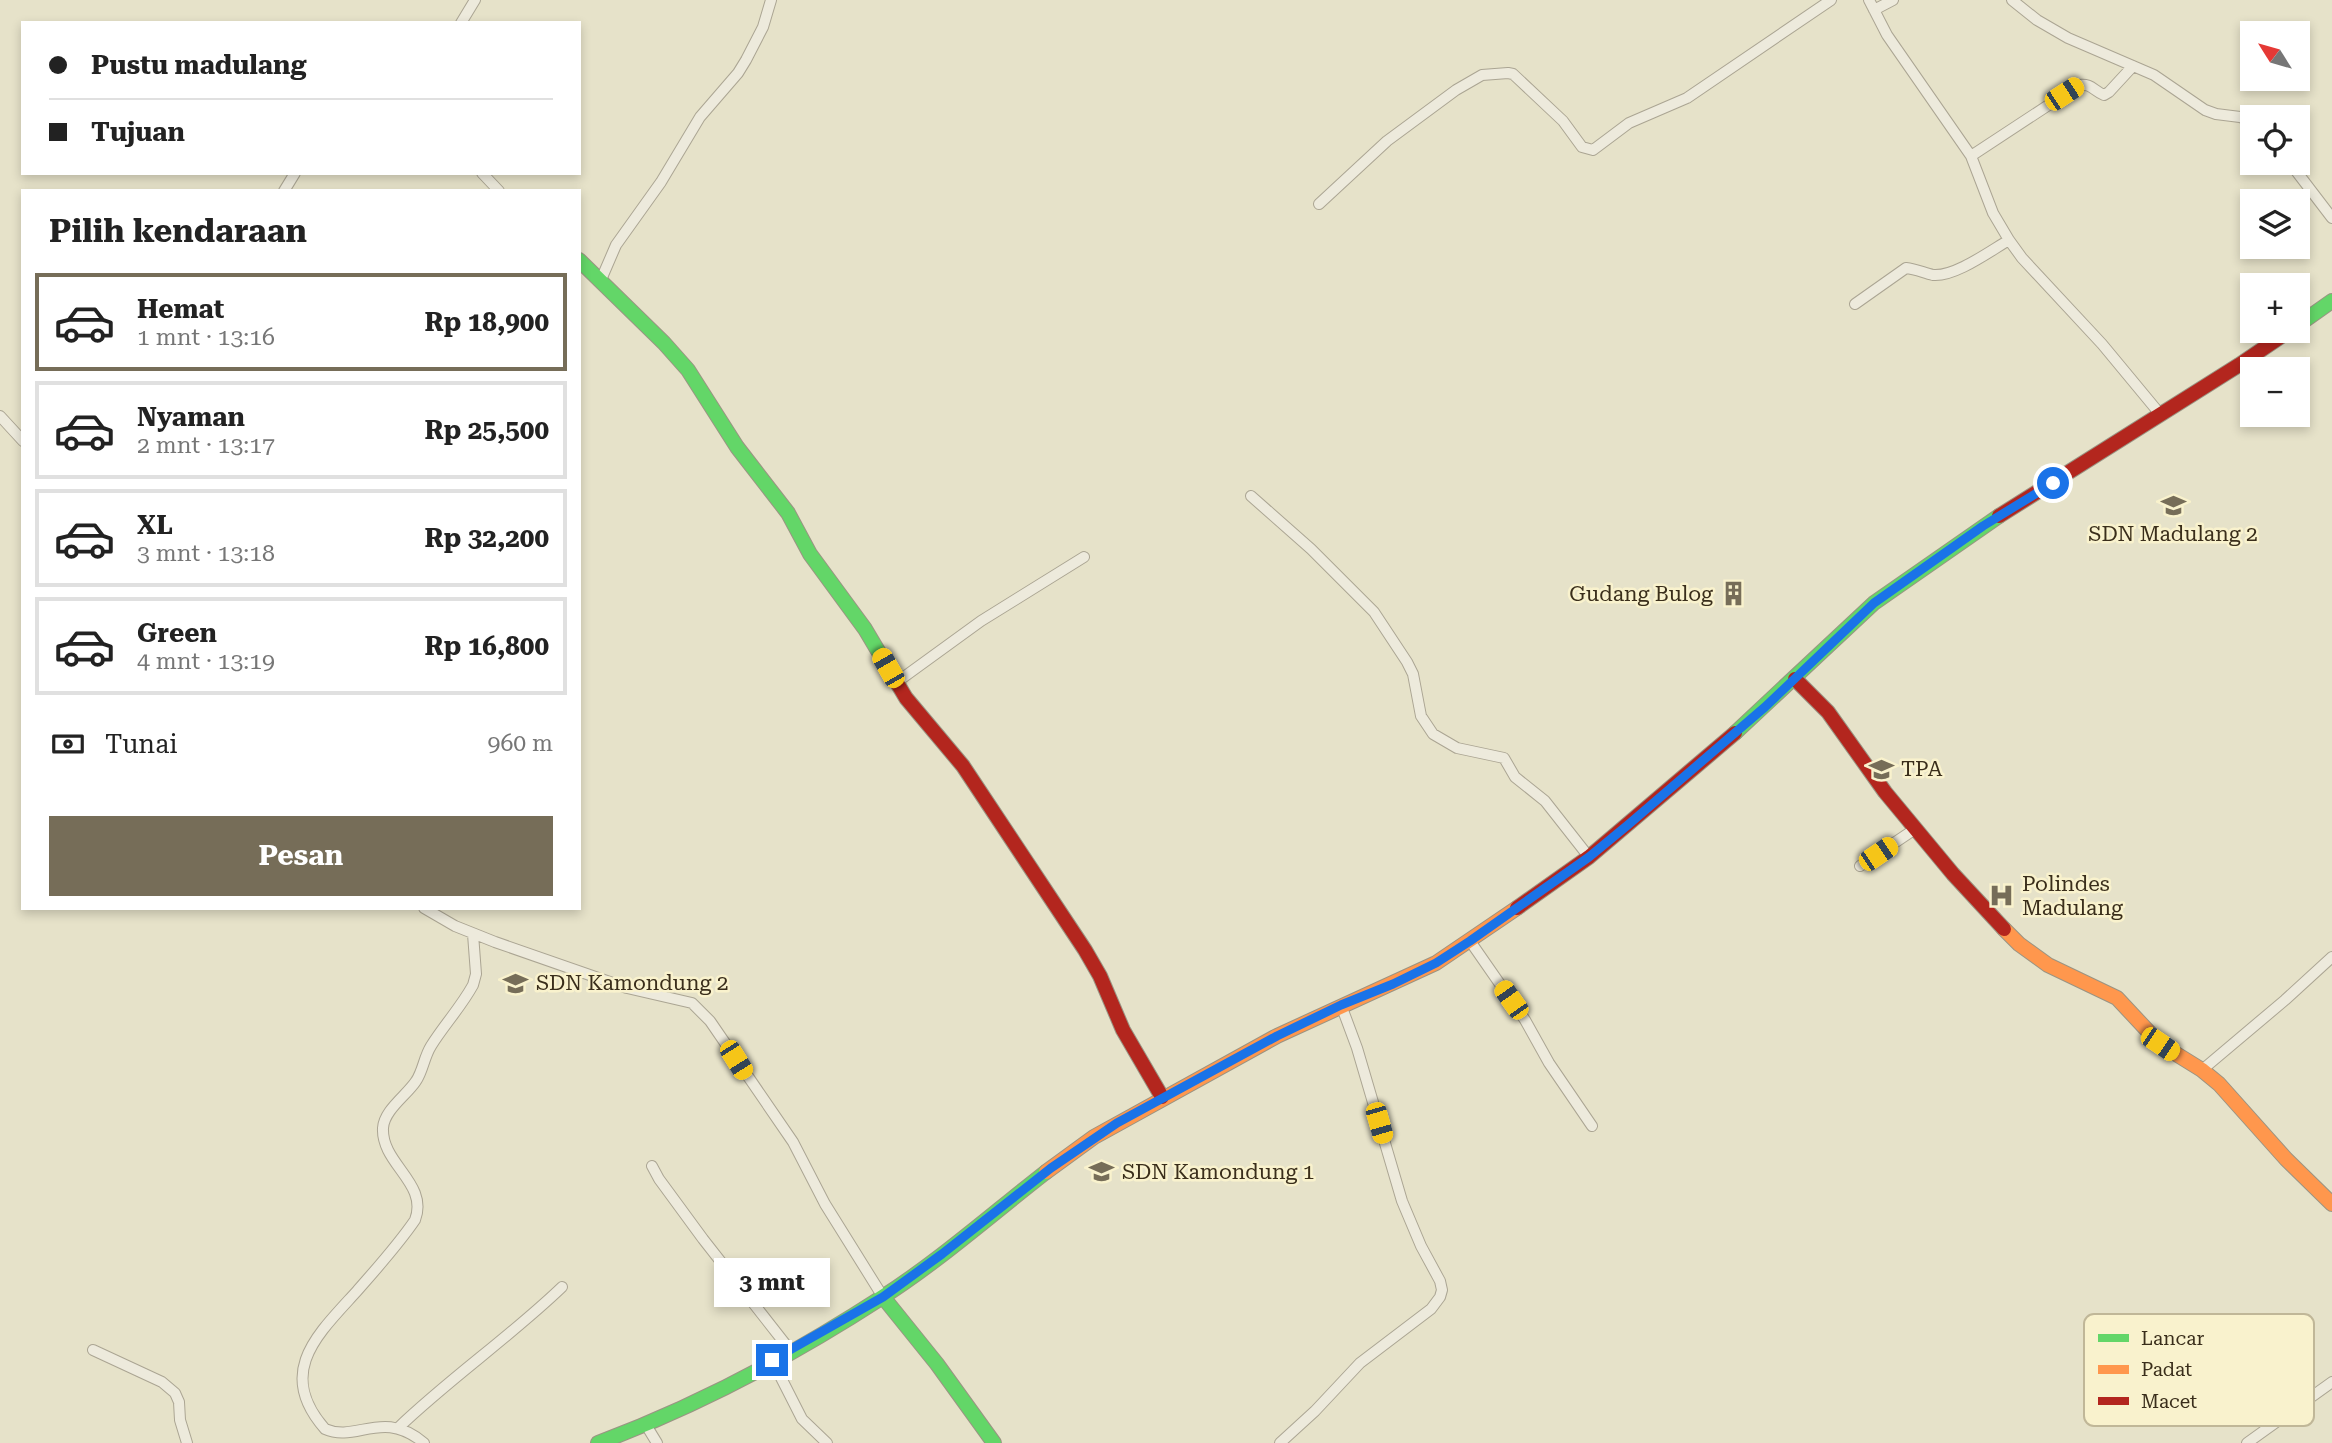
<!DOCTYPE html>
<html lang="id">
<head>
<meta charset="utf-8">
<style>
  :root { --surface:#fff; --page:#f2f2f2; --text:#222; --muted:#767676; --line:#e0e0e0; --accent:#766d58 }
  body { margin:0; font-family:"Roboto Serif",serif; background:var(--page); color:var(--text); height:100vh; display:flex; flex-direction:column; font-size:26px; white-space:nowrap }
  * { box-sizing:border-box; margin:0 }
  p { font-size:23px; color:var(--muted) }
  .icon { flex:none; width:38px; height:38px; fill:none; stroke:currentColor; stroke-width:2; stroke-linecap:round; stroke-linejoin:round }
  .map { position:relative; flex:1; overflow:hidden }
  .drawer { position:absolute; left:21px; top:189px; width:560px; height:721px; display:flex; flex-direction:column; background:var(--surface); border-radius:0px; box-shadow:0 4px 10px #0003 }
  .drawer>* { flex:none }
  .guide { position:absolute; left:21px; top:21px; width:560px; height:154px; border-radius:0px; box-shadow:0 4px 10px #0003; display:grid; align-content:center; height:154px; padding:0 28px; background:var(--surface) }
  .needle { width:46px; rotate:307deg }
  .controls { position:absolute; left:2240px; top:21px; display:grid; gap:14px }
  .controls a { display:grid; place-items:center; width:70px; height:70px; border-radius:0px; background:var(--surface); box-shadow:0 4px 10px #0003; font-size:35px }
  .end { position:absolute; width:32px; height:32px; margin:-16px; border:9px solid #1a73e8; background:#fff; box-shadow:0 0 0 4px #fff }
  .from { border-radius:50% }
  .bubble { position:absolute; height:49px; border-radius:0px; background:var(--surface); box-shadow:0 4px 10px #0003; font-size:23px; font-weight:700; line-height:49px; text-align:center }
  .car { position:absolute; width:21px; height:42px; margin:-21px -10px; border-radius:9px; box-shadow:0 0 5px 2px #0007; background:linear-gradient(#f5c518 24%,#345 0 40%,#f5c518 0 76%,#345 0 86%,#f5c518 0) }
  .guide b { display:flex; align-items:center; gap:24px; height:66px; font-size:26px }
  .guide b+b { border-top:2px solid var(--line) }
  .guide i { width:18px; height:18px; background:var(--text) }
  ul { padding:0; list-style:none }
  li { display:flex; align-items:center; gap:21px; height:98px; margin:0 14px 10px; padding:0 14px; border:4px solid var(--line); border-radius:0px }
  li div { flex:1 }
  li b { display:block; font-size:26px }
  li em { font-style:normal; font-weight:700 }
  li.active { border-color:var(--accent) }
  li>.icon { width:63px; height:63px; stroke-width:1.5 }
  h2 { padding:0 28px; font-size:32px; line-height:84px }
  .pay { display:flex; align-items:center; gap:18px; height:77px; padding:0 28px; font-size:26px }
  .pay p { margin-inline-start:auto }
  .cta { display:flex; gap:14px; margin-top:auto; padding:14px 28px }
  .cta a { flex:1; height:80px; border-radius:0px; background:var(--accent); color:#fff; font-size:28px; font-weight:700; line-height:80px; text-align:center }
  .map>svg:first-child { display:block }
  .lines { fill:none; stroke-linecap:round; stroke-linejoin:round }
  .street-casing { stroke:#aba593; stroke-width:12 }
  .fast-casing { stroke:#9a9483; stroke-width:16 }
  .slow-casing { stroke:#9a9483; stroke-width:16 }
  .jam-casing { stroke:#9a9483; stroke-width:16 }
  .street { stroke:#edeadc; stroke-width:10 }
  .fast { stroke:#63d668; stroke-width:14 }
  .slow { stroke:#ff974d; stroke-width:14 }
  .jam { stroke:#b3261e; stroke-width:14 }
  .route { stroke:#1a73e8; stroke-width:9 }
  .labels { text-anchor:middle; stroke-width:5; stroke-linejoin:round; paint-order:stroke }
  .poi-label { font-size:21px; fill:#3a2e1b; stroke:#f9f2cd; text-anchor:start }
  .key { fill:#f9f2cd; stroke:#c0b798; stroke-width:2 }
  .key-label { font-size:19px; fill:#3a2e1b }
</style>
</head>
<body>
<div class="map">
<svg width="2332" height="1443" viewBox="0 0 2332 1443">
  <rect width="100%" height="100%" fill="#e6e2c9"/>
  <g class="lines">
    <defs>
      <path id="street" d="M1869,0L1887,35L1971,156L1993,213L2009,240L2022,258L2102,344L2160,414
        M2012,0L2037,20L2068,38L2154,75L2205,110L2216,114L2240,117L2252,122
        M1874,10L1893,0
        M461,23L475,0
        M1971,156L2079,85C2091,83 2094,91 2104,95L2109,92L2133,66
        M2290,163L2332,218
        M482,173L499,191
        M284,191L295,173
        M1319,204L1387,141L1456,90L1482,75L1508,73L1513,74L1563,121L1582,147L1593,150L1629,123L1687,98L1831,0
        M600,282L616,245L661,182L700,117L738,73L746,60L763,27L771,0
        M1855,304L1906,268C1916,269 1924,273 1933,275C1955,277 1990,251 2009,240
        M0,416L23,441
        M1251,496L1311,549L1374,612L1407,662L1413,674L1421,716L1433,734L1457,748L1504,758L1515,777L1545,801L1589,857
        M897,682L981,621L1084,557
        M1860,866L1915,829
        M424,908L455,926L495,942L627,988L692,1003L710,1021L793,1142L825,1204L883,1297
        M1470,941L1525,1020L1549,1063L1592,1126
        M2202,1070L2285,1000L2332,957
        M652,1166L659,1179L703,1239L790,1350
        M93,1350L162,1382L175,1393L179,1402L180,1420L187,1443
        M772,1360L802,1419L827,1443
        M646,1425L657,1443
        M398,1428C450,1378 510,1337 562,1287
        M424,1443C382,1408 357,1443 325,1429C275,1372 318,1334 357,1291C377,1268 398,1245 415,1220C429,1183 381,1164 383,1128C384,1110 407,1095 416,1081C423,1071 424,1057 431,1046C444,1025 461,1007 473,985L476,974L473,934
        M1280,1443L1315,1411L1360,1363L1431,1309L1440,1297L1442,1290L1440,1281L1421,1246L1402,1201L1357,1048L1341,1005
        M2247,1443L2332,1382"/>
      <path id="fast" d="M579,260L664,343L688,370L737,447L788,513L810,554L865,629L884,661
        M2298,325L2332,301
        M1735,733L1874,603L1999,516
        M883,1297L937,1364L994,1443
        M598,1443C697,1406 793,1355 881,1298C939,1261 992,1214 1046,1172"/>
      <path id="slow" d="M2004,929L2019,944L2048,965L2117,998L2160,1044L2202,1070L2219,1084L2286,1159L2332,1204
        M1046,1172L1094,1137L1277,1036L1436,963L1517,908"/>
      <path id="jam" d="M1999,516L2239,365L2289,331
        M884,661L906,698L963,766L1085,950L1100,976L1123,1030L1162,1097
        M1795,679L1828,712L1885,792L1953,874L2004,929
        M1517,908L1589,857L1735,733"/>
    </defs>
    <use href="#street" class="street-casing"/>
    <use href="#fast" class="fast-casing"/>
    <use href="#slow" class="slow-casing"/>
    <use href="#jam" class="jam-casing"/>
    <use href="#street" class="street"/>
    <use href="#fast" class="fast"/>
    <use href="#slow" class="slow"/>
    <use href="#jam" class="jam"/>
  </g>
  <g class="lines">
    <path class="route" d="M772,1360L883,1297L942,1254L1051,1168L1117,1123L1277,1036L1341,1005L1393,984L1436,963L1470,941L1589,857L1629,824L1765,707L1874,603L1983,526L2053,483"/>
  </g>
  <defs>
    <symbol id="school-bare" viewBox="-9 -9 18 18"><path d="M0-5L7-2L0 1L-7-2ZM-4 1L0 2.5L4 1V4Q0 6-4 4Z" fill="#766d58" stroke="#f9f2cd" stroke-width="2.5" paint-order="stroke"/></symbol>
    <symbol id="building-bare" viewBox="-9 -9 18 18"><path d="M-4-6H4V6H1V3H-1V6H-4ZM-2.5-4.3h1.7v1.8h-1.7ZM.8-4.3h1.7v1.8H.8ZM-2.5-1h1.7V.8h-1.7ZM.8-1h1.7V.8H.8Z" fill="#766d58" stroke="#f9f2cd" stroke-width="2.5" paint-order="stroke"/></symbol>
    <symbol id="hospital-bare" viewBox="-9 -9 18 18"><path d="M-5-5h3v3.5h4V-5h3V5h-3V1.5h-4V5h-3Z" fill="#766d58" stroke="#f9f2cd" stroke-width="2.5" paint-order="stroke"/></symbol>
  </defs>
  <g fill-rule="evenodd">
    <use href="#school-bare" x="2156" y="488" width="35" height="35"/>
    <use href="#building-bare" x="1716" y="576" width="35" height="35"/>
    <use href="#school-bare" x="1864" y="752" width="35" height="35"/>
    <use href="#hospital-bare" x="1984" y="878" width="35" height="35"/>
    <use href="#school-bare" x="498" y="966" width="35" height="35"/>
    <use href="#school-bare" x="1084" y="1154" width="35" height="35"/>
  </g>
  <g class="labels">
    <g class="poi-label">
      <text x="2173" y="541" text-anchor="middle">SDN Madulang 2</text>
      <text x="1713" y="601" text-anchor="end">Gudang Bulog</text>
      <text x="1901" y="776">TPA</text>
      <text x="2022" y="891">Polindes<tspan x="2022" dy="24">Madulang</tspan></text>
      <text x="536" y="990">SDN Kamondung 2</text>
      <text x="1122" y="1179">SDN Kamondung 1</text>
    </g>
  </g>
  <rect x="2084" y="1314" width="230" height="112" rx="10" class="key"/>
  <rect x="2098" y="1334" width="31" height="8" fill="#63d668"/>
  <rect x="2098" y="1365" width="31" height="9" fill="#ff974d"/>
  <rect x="2098" y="1397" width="31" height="8" fill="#b3261e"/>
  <g class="key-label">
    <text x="2141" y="1345">Lancar</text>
    <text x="2141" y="1376">Padat</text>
    <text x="2141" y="1408">Macet</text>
  </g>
</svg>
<div class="controls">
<a><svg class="needle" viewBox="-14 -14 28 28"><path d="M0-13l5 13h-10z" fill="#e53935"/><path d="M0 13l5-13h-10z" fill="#767676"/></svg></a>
<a><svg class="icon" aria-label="locate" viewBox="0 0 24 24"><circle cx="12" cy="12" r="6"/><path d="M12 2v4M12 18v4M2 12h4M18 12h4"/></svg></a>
<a><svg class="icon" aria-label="layers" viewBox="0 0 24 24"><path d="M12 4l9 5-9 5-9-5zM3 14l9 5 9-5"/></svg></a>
<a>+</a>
<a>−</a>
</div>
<i class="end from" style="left:2053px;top:483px"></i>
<i class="end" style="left:772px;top:1360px"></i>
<div class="bubble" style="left:714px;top:1258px;width:116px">3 mnt</div>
<i class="car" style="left:2064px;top:94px;rotate:57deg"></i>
<i class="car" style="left:888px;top:668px;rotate:330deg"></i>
<i class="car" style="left:1878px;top:854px;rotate:56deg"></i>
<i class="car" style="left:1511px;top:1000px;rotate:325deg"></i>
<i class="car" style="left:2160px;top:1044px;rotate:124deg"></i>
<i class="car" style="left:736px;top:1060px;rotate:148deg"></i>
<i class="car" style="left:1379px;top:1123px;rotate:164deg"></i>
<div class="guide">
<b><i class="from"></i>Pustu madulang</b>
<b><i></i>Tujuan</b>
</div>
<section class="drawer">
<h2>Pilih kendaraan</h2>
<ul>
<li class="active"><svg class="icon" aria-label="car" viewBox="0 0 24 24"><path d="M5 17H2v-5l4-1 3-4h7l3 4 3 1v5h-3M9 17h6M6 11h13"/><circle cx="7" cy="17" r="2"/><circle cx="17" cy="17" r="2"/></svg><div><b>Hemat</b><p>1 mnt · 13:16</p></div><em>Rp 18,900</em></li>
<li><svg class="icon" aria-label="car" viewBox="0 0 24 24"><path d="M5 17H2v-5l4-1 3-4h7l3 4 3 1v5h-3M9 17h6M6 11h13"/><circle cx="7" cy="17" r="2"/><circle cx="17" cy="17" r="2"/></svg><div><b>Nyaman</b><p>2 mnt · 13:17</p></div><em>Rp 25,500</em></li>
<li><svg class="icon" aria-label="car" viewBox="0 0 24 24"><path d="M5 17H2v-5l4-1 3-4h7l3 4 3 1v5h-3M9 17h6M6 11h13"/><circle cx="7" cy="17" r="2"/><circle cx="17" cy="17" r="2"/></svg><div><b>XL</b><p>3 mnt · 13:18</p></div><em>Rp 32,200</em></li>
<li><svg class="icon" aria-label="car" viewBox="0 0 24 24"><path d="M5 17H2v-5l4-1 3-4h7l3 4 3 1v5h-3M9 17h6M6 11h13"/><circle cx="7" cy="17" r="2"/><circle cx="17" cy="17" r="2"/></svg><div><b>Green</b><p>4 mnt · 13:19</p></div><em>Rp 16,800</em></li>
</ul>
<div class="pay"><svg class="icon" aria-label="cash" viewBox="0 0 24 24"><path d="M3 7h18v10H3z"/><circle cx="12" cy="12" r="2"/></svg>Tunai<p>960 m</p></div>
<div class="cta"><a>Pesan</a></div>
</section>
</div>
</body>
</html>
